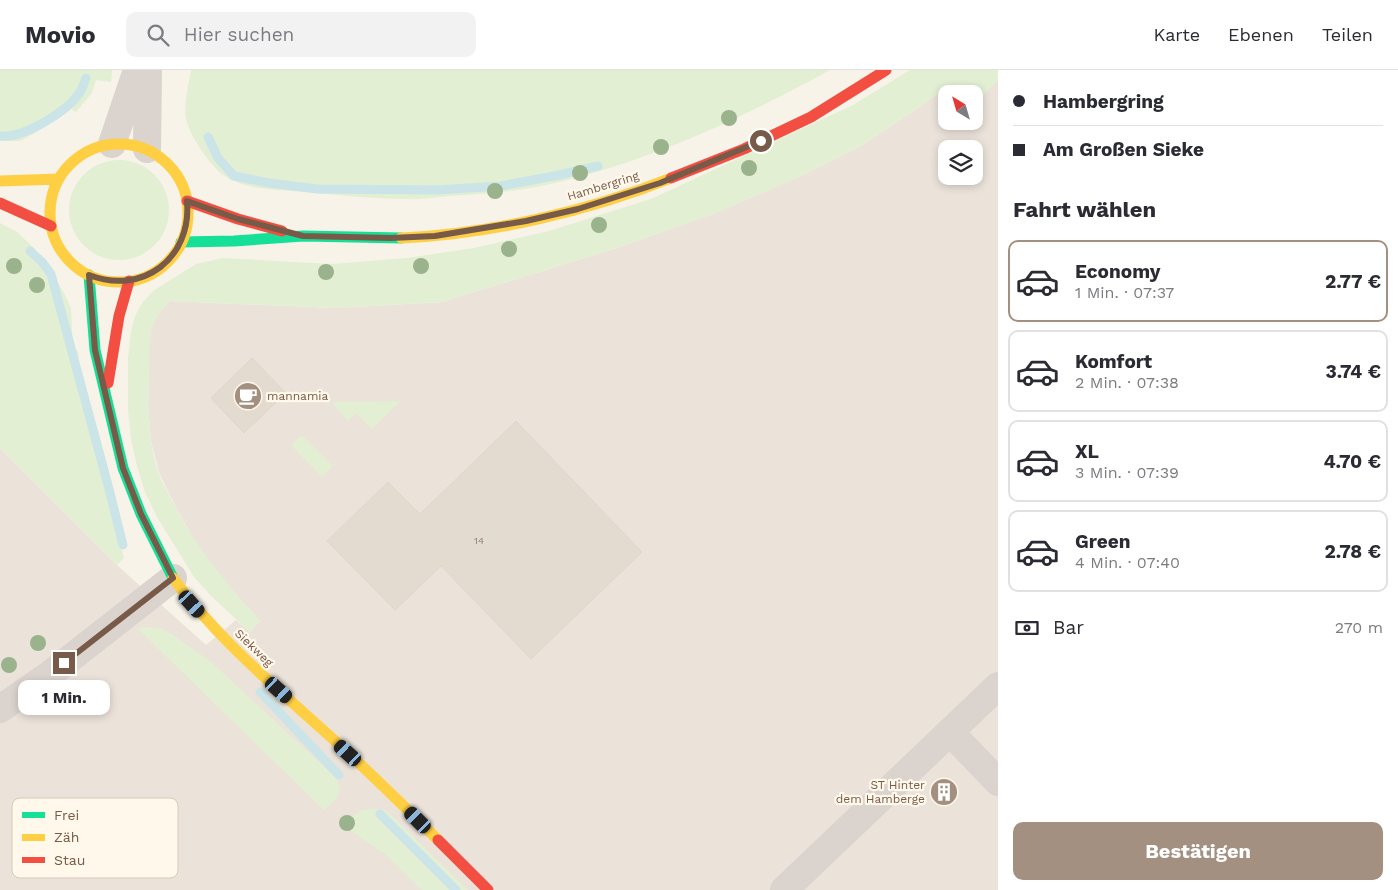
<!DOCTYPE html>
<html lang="de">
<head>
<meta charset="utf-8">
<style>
  :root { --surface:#fff; --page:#f2f2f3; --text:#2b2b33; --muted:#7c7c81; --line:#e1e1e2; --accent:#a49080 }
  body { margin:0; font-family:"Work Sans",sans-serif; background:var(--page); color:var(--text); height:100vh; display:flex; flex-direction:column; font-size:19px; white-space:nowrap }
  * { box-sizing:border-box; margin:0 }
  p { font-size:16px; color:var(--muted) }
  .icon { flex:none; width:28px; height:28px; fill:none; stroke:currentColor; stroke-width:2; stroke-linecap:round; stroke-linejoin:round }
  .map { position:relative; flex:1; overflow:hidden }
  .drawer { display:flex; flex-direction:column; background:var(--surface); width:400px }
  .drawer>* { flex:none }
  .top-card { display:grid; align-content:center; height:110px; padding:0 15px; background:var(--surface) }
  .needle { width:32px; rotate:323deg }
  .controls { position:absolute; left:938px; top:15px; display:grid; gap:10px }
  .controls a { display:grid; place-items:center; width:45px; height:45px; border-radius:10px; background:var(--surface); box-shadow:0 2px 8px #0003; font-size:25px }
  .end { position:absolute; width:22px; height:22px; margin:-11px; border:6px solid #775b48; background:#fff; box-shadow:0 0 0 2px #fff }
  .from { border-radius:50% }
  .bubble { position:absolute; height:35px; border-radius:10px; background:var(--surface); box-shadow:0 2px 8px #0003; font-size:16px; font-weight:700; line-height:35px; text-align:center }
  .car { position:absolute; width:15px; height:30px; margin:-15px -8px; border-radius:6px; box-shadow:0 0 4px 1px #0007; background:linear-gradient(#222 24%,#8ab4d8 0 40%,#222 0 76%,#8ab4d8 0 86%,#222 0) }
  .top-card b { display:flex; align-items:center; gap:18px; height:48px; font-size:19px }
  .top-card b+b { border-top:1px solid var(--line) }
  .top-card i { width:12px; height:12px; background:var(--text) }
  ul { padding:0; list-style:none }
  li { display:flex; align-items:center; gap:15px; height:82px; margin:0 10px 8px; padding:0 5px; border:2px solid var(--line); border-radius:10px }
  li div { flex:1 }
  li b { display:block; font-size:19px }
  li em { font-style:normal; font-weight:700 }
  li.on { border-color:var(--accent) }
  li>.icon { width:45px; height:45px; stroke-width:1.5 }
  h2 { padding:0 15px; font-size:22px; line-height:60px }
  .pay { display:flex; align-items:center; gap:12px; height:55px; padding:0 15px; font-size:19px }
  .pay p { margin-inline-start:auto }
  .cta { display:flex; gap:10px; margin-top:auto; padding:10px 15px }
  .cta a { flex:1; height:58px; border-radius:10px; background:var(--accent); color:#fff; font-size:20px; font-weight:700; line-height:58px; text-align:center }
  header { display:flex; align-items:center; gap:30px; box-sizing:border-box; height:70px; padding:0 25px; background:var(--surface); border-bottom:1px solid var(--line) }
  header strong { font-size:24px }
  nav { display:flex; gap:28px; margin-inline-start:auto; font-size:18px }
  .search { width:350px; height:45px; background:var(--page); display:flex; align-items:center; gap:12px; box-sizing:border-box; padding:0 18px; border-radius:10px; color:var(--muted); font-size:19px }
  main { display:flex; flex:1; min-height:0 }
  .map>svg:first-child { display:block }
  .industrial { fill:#ebe3da; fill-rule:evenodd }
  .green { fill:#e2efd3 }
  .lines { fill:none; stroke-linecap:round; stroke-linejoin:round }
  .stream { stroke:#cae4e8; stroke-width:9 }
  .building { fill:#e4dbd0; stroke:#e0d6cb }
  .street { stroke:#dbd3cd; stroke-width:28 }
  .fast { stroke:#16e098; stroke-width:11 }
  .slow { stroke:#ffcf43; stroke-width:11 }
  .jam { stroke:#f24e42; stroke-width:11 }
  .tree { fill:#9ab38c }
  .route { stroke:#775b48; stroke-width:6 }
  .labels { text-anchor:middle; stroke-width:4.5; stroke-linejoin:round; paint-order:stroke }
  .number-label { font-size:10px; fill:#947d6c }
  .street-label { font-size:12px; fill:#775b48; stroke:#fff8eb }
  .poi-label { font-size:12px; fill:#775b48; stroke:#fff8eb; text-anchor:start }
  .key { fill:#fff8eb; stroke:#d6c9ba; stroke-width:1 }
  .key-label { font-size:14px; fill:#775b48 }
</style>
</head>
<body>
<header>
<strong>Movio</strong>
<div class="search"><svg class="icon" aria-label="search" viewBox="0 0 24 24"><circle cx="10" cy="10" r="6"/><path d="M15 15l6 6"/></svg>Hier suchen</div>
<nav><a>Karte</a><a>Ebenen</a><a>Teilen</a></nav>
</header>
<main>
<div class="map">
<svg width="998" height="820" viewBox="0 0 998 820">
  <rect width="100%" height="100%" fill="#f7f3e9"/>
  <path class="industrial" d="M998,0V820H0V378L117,495L206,575L236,550L250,562L260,551L218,504L196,473L176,438L159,403L151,371L148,337L149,272L152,255L158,244L170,231L336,238L442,232L617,178L718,142L801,106L861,76L921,36L954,12ZM946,24H974V51H946ZM946,79H974V106H946Z"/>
  <path class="green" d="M0,0H112L111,12L96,10L92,23L76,42L71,39L38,61L21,71H0Z
    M191,0H830C744,47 655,89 559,112C523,121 487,124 450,126C436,127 420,130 405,129C373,129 340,125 307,122C280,120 247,121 223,105C210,95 189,65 186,49C183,33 189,15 191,0Z
    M910,0H998V11L974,34V24H964L954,12L921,36L861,76L801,106L718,142L617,178L442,232L336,238L170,231C145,257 150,270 149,304C148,337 148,370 158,402C161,411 167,420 171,429C194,475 226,513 260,551L250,562L211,526L194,507L157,447L145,422L137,396L131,369L128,339V288L131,261L135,246L142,233L153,221L196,194L223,188L332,194L407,188L474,178L549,161L651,129L853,35Z
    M69 140a50 50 0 1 1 100 0a50 50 0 1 1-100 0Z
    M0,153L17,162L34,178L53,204L65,225L71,238L73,281H78L83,331L124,488L117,495L0,378Z
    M401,331L372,359L356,343L348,351L333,334L335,332Z
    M302,365L333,396L322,407L291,375Z
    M144,557L160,558L170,563L210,591L334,706C346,723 337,729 324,740L138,559Z
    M369,739H379L387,741L468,820H422L386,785L357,765L342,753L360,741Z"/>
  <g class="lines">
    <path class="stream" d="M0,66C23,69 68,41 80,22C83,18 84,12 86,8
      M208,67L218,88L234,106L269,113L317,119L437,120L501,116L559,105L598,96
      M30,181L42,192L51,204L109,419L123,475
      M260,622L339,705
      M380,744L456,820"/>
  </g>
  <path class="building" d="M252,288L286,323L244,363L211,328Z
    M516,351L642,482L531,589L441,496L395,540L327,471L388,412L420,444Z"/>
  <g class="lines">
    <path class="street" d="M112,74L137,0
      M147,79L148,0
      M0,639L49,605L173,508
      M950,662L998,712
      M784,820L998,616"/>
    <path class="fast" d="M181,172L234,171L303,166L401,168
      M89,205L95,280L123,398L141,444L173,508"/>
    <path class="slow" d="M50 143a69 69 0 1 1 138 0a69 69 0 1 1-138 0Z
      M0,111L59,109
      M401,168C490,164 589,141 671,108
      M173,508C213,563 264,607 314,652C357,690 398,730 438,770"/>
    <path class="jam" d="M671,108L744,79L811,47L886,0
      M187,131L238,149L282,161
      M0,133L51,156
      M108,313L119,246L129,211
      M438,770L488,820"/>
  </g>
  <g class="tree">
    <circle cx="729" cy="48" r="8"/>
    <circle cx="661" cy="77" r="8"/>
    <circle cx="749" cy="98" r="8"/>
    <circle cx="580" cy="103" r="8"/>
    <circle cx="495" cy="121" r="8"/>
    <circle cx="599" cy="155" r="8"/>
    <circle cx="509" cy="179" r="8"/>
    <circle cx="14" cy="196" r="8"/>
    <circle cx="421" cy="196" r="8"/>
    <circle cx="326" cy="202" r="8"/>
    <circle cx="37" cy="215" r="8"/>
    <circle cx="38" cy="573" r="8"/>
    <circle cx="9" cy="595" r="8"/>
    <circle cx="347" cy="753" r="8"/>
  </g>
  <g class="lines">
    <path class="route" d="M64,593L173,508L141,444L123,398L95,280L89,205C143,226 192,188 187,131L238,149L303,166L391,168L435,166L526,151L578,139L660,113L761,71"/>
  </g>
  <defs>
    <symbol id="cafe-disc" viewBox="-11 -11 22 22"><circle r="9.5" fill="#a49080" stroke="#fff8eb"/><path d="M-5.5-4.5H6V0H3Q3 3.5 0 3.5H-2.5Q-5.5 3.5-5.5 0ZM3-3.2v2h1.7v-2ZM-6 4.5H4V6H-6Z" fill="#fff"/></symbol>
    <symbol id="building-disc" viewBox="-11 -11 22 22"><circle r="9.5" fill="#a49080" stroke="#fff8eb"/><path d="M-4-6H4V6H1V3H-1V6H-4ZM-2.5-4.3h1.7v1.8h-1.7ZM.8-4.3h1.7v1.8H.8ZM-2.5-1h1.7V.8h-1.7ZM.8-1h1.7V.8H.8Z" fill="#fff"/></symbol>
  </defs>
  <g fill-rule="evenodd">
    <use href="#cafe-disc" x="232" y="310" width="32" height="32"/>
    <use href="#building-disc" x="928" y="706" width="32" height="32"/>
  </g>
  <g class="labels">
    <g class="number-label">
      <text x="479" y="474">14</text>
    </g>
    <g class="street-label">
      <text transform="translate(603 116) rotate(-17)" y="4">Hambergring</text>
      <text transform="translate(254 578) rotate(44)" y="4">Siekweg</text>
    </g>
    <g class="poi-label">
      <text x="267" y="330">mannamia</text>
      <text x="925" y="719" text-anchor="end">ST Hinter<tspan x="925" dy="14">dem Hamberge</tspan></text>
    </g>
  </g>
  <rect x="12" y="728" width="166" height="80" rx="8" class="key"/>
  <rect x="22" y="742" width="23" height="6" fill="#16e098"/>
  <rect x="22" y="764" width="23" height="7" fill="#ffcf43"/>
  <rect x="22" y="787" width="23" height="6" fill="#f24e42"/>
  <g class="key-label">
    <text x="54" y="750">Frei</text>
    <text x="54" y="772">Zäh</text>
    <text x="54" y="795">Stau</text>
  </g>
</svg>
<div class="controls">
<a><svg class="needle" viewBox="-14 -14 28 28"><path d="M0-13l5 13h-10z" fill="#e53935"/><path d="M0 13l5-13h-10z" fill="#7c7c81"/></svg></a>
<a><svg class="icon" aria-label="layers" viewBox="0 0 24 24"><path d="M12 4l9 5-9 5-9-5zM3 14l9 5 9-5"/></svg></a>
</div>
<i class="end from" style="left:761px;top:71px"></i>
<i class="end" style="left:64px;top:593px"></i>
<div class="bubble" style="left:18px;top:610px;width:92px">1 Min.</div>
<i class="car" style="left:192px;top:534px;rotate:138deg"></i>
<i class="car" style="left:279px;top:620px;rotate:132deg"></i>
<i class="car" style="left:348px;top:683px;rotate:312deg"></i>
<i class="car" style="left:418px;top:750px;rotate:315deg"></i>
</div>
<section class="drawer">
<div class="top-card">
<b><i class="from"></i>Hambergring</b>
<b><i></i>Am Großen Sieke</b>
</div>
<h2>Fahrt wählen</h2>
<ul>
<li class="on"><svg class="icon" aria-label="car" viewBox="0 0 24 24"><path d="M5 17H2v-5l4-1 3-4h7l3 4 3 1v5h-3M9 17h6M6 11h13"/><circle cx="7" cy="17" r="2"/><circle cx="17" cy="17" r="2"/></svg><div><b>Economy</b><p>1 Min. · 07:37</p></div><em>2.77 €</em></li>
<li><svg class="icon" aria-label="car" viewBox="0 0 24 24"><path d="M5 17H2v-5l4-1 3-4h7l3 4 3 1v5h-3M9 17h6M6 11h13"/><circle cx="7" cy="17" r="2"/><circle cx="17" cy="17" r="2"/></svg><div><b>Komfort</b><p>2 Min. · 07:38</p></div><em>3.74 €</em></li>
<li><svg class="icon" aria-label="car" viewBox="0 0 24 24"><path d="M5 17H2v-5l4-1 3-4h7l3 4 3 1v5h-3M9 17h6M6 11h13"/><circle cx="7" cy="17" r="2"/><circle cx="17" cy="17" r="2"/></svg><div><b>XL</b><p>3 Min. · 07:39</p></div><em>4.70 €</em></li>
<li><svg class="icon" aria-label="car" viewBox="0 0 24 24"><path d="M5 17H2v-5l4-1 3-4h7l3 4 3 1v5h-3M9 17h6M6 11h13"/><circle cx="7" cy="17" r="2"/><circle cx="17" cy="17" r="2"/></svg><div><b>Green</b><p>4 Min. · 07:40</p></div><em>2.78 €</em></li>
</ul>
<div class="pay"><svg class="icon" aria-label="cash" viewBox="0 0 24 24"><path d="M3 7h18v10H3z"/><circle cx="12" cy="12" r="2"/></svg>Bar<p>270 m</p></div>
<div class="cta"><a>Bestätigen</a></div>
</section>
</main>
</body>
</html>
